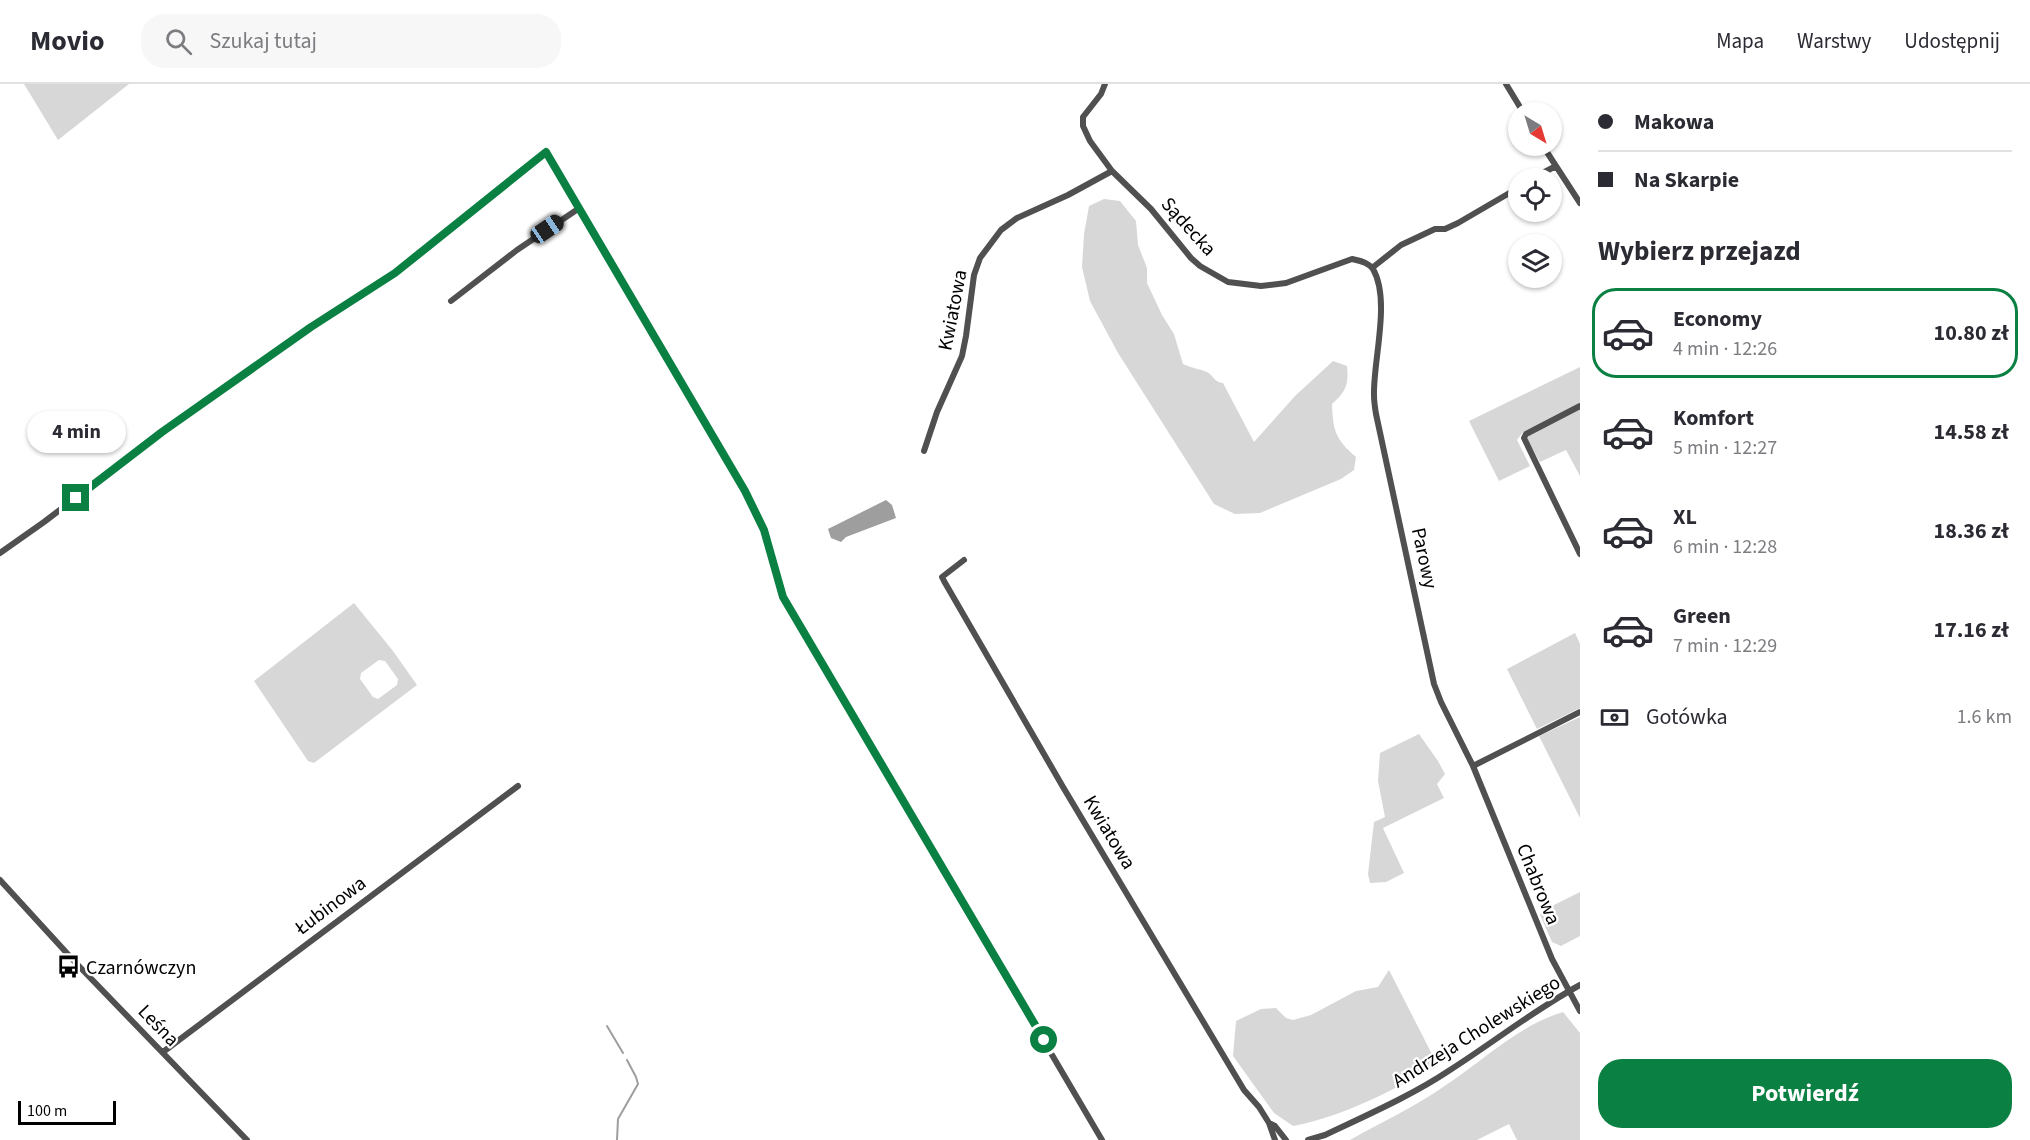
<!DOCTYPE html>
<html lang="pl">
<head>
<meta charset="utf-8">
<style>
  :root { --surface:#fff; --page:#f7f7f7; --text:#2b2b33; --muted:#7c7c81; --line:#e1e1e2; --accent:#0b8043 }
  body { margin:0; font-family:"Source Sans 3",sans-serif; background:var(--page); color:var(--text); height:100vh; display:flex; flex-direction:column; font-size:22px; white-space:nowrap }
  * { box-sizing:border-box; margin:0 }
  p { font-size:20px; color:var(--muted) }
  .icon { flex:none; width:33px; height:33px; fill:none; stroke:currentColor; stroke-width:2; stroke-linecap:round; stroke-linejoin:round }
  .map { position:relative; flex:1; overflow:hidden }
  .side { display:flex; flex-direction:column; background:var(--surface); width:450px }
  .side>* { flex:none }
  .guide { display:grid; align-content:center; height:132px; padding:0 18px; background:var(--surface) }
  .needle { width:39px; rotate:142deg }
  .fabs { position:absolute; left:1508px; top:18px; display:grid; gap:12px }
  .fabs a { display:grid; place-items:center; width:54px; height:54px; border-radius:50%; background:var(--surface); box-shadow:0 2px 4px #0004; font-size:30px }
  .scale { position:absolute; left:18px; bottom:15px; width:98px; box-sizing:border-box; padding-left:6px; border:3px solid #000; border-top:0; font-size:16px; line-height:21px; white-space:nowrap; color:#000; -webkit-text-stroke:4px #fff; paint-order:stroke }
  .end { position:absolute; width:27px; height:27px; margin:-14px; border:8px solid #0b8043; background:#fff; box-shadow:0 0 0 3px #fff }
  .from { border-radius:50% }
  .bubble { position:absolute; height:42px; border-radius:21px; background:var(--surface); box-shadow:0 2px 4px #0004; font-size:20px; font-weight:700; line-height:42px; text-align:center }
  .car { position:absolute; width:18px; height:36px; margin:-18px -9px; border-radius:8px; box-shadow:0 0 4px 2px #0007; background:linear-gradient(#222 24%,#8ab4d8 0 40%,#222 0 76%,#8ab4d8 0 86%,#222 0) }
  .guide b { display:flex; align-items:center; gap:21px; height:57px; font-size:22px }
  .guide b+b { border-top:2px solid var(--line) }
  .guide i { width:15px; height:15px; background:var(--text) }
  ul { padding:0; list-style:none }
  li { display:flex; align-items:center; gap:18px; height:90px; margin:0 12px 9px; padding:0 6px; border:3px solid transparent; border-radius:24px }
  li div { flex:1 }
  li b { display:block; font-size:22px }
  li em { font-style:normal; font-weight:700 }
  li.active { border-color:var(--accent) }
  li>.icon { width:54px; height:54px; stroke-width:1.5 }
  h2 { padding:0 18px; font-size:27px; line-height:72px }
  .pay { display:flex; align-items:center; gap:15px; height:66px; padding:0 18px; font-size:22px }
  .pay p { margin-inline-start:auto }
  .button { display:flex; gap:12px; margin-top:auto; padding:12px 18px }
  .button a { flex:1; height:69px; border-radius:24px; background:var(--accent); color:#fff; font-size:24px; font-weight:700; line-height:69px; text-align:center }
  header { display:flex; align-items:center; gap:36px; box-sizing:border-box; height:84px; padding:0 30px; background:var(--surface); border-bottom:2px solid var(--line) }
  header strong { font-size:28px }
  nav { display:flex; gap:33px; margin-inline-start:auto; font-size:21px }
  .search { width:420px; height:54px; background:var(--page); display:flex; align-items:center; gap:15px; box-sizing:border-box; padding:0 21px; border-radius:24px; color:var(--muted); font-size:22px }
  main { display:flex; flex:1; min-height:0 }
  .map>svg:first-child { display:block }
  .green { fill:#d7d7d7; fill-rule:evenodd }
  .water { fill:#9e9e9e }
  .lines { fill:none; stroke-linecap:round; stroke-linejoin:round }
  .stream { stroke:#9e9e9e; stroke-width:2 }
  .street { stroke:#505050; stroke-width:6 }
  .route { stroke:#0b8043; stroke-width:8 }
  .labels { text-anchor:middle; stroke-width:4.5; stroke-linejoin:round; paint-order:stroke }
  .street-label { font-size:20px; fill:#000; stroke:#fff }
  .poi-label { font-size:20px; fill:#000; stroke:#fff; text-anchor:start }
</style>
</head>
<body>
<header>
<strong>Movio</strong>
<div class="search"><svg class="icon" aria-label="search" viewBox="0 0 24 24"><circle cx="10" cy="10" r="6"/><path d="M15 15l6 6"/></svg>Szukaj tutaj</div>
<nav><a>Mapa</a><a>Warstwy</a><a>Udostępnij</a></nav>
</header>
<main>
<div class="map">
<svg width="1580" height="1056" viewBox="0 0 1580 1056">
  <rect width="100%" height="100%" fill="#fff"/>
  <path class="green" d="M24,0H129L58,56Z
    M1104,115L1120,117L1136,137L1138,161L1147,184V199L1162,231L1174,250L1183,280C1191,284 1200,285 1207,288C1214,292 1214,298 1223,299L1254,358L1295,312L1333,277L1347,282C1349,300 1346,308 1332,320C1333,346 1335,355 1356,373L1354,386L1341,395L1260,429L1235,430L1214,420L1118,269L1090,217L1082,183L1084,150L1089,122Z
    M1580,283V320L1523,348L1517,356L1530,382L1499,397L1469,337Z
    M1580,325V392L1566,366L1540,378L1527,355L1530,350Z
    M354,519L393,567L417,601L314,679L308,677L254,597ZM379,576L385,577L398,595L397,601L378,615L373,613L360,595L361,589Z
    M1575,549L1580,560V624L1537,645L1507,585Z
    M1580,633V734L1539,652Z
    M1419,650L1438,677L1445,690L1437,700L1444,714L1383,744L1404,789L1386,798L1370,799L1368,790L1374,738L1385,733L1378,697L1380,669Z
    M1580,808V852L1561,862L1552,858L1540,831L1542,827Z
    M1389,886L1438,982C1391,1006 1346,1032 1293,1042L1274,1029L1233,972L1236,937L1261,925L1276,924L1286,934L1293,936L1311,931L1356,907L1378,903Z
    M1563,928L1580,949V1056H1517L1509,1040L1477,1056H1350C1382,1038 1416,1022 1446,1001C1484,976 1519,941 1563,928Z"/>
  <path class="water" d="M886,416L892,421L896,434L846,453L841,458L831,454L828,445Z"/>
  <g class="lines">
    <path class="stream" d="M607,942L623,969
      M617,1056L618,1035L638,1000L636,993L627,976"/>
    <path class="street" d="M1105,0L1101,10L1083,33V42L1090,57L1112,87L1151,125L1191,174L1200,182L1228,198L1261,202L1286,199L1352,175C1360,177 1368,178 1373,185C1391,216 1373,277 1374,311C1374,317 1375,324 1376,330L1434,600L1441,618L1473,682L1552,875L1580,927
      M1506,0L1523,28
      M1543,62L1580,119
      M1533,94L1556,82
      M1372,184L1401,161L1435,145H1445L1458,139L1518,104
      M451,217L517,166L578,125
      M1580,322L1526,350L1524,354L1580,470
      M924,367L937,328L962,272L966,252L974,191L980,174L1001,146L1017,134L1068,111L1112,87
      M0,469L44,438L162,348L311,243L395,189L546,68L745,407L764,446L783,513L1102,1056
      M964,476L942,493L944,497L1063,703L1244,1006L1259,1023L1269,1039L1275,1056
      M1473,682L1580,628
      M0,796L75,878L247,1056
      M163,968L518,702
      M1269,1039L1275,1042L1286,1056
      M1308,1056L1325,1051C1367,1031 1411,1012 1450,986C1494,958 1534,926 1580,901"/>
  </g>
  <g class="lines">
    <path class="route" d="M76,414L162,348L311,243L395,189L546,68L745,407L764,446L783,513L1044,956"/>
  </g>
  <defs>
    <symbol id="bus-bare" viewBox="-9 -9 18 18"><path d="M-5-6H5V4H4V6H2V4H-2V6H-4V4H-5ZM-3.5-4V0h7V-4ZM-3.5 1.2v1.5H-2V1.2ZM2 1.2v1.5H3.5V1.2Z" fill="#000" stroke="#fff" stroke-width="2.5" paint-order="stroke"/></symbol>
  </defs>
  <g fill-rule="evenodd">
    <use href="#bus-bare" x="52" y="866" width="33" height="33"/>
  </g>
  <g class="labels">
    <g class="street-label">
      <text transform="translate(1189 142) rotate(48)" y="7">Sądecka</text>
      <text transform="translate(952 226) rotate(-79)" y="7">Kwiatowa</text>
      <text transform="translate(1425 474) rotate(78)" y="7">Parowy</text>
      <text transform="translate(1110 748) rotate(59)" y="7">Kwiatowa</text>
      <text transform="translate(1539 800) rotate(68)" y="7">Chabrowa</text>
      <text transform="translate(330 821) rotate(-37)" y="7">Łubinowa</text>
      <text transform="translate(159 941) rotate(46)" y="7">Leśna</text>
      <text transform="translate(1476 947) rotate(-32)" y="7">Andrzeja Cholewskiego</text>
    </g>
    <g class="poi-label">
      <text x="86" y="890">Czarnówczyn</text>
    </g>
  </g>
</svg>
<div class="fabs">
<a><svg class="needle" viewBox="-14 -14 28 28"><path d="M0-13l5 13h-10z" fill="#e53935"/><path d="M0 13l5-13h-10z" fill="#7c7c81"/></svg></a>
<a><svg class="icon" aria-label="locate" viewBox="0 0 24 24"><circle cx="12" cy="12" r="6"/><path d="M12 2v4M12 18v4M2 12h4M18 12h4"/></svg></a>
<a><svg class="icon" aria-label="layers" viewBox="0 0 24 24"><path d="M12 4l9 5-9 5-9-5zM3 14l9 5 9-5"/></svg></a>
</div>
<div class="scale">100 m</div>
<i class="end from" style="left:1044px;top:956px"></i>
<i class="end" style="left:76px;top:414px"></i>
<div class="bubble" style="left:27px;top:327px;width:99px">4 min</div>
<i class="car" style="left:547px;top:145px;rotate:56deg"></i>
</div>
<section class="side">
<div class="guide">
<b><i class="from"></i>Makowa</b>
<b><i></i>Na Skarpie</b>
</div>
<h2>Wybierz przejazd</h2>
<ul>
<li class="active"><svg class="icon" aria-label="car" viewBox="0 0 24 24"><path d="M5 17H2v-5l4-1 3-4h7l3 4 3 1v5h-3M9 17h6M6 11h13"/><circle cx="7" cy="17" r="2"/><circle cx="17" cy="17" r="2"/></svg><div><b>Economy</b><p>4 min · 12:26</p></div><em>10.80 zł</em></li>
<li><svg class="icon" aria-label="car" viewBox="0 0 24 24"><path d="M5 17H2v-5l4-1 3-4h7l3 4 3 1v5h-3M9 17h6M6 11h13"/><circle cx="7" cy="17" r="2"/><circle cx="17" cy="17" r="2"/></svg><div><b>Komfort</b><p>5 min · 12:27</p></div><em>14.58 zł</em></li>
<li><svg class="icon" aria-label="car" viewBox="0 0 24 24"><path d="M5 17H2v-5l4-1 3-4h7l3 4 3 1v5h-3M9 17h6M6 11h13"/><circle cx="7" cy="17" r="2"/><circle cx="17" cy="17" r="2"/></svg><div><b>XL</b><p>6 min · 12:28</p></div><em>18.36 zł</em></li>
<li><svg class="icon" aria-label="car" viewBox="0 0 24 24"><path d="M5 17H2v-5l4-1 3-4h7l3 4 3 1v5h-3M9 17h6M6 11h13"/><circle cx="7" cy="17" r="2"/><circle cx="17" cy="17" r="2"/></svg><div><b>Green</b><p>7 min · 12:29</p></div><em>17.16 zł</em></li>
</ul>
<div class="pay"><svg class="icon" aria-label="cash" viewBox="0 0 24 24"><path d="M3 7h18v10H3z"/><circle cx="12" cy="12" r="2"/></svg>Gotówka<p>1.6 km</p></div>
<div class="button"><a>Potwierdź</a></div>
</section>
</main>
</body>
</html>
